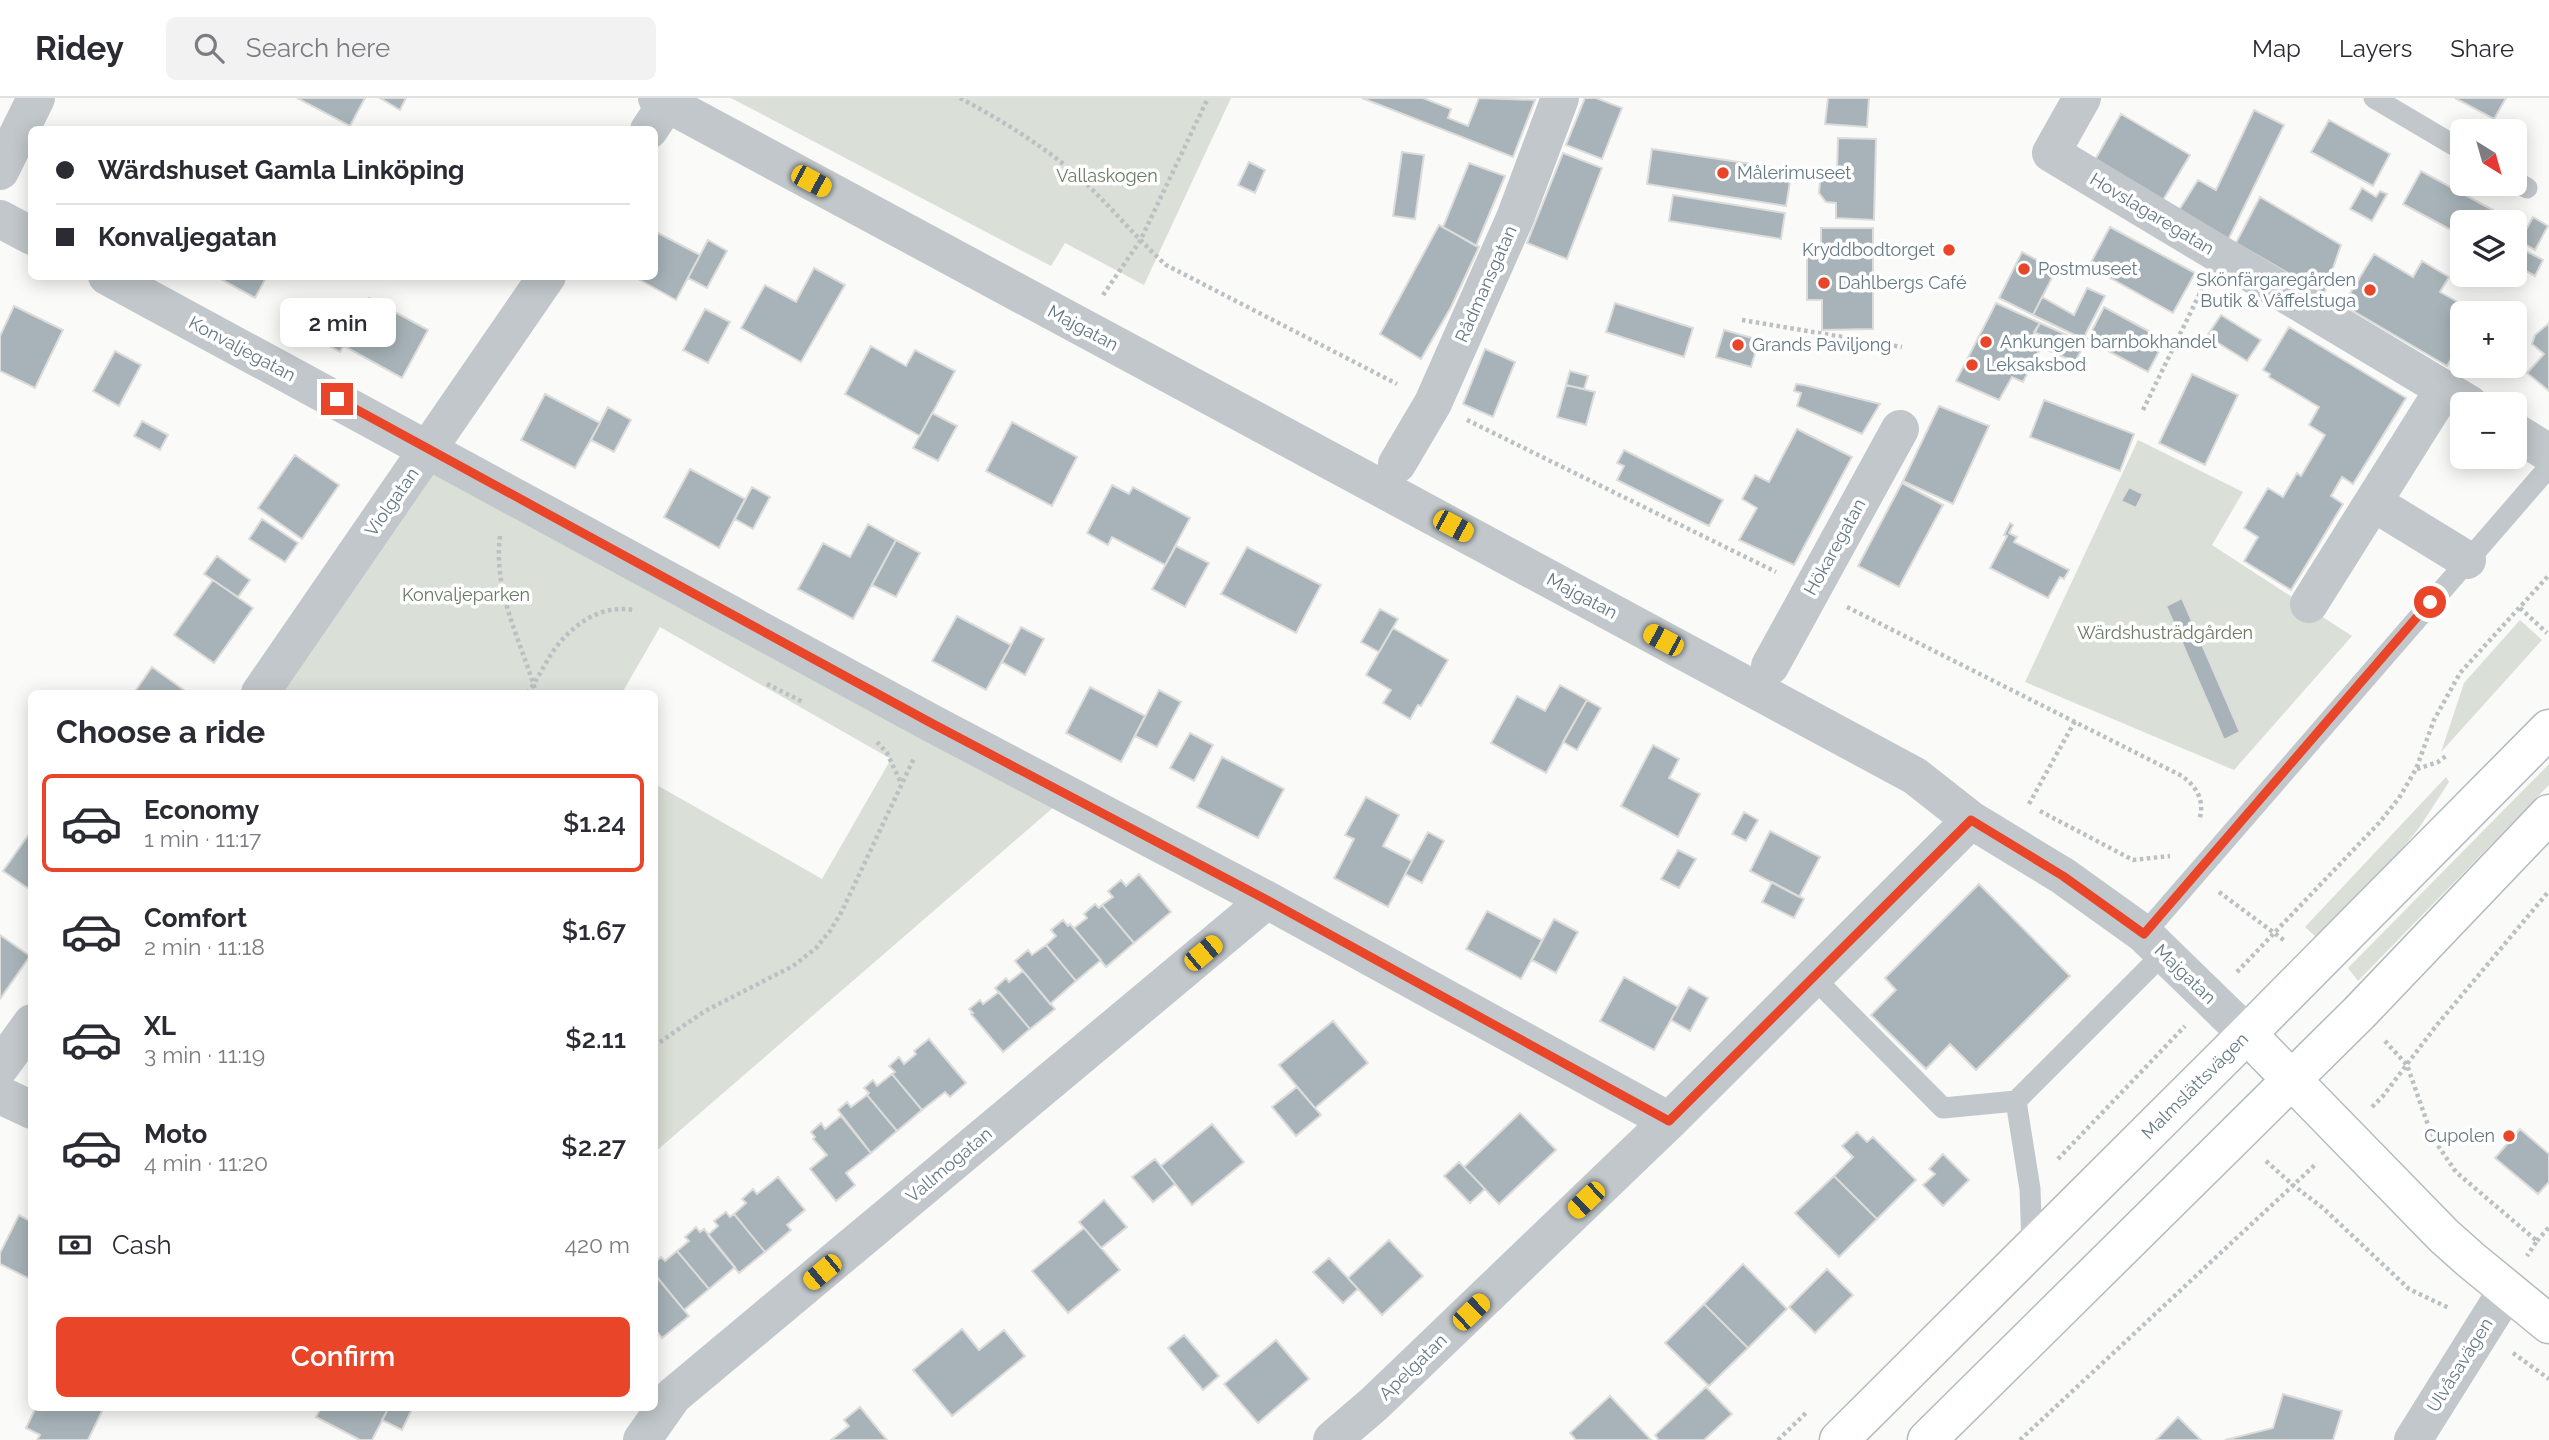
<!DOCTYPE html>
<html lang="en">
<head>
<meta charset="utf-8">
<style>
  :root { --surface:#fff; --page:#f2f2f3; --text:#2b2b33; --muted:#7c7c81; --line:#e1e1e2; --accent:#e94529 }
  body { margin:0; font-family:Raleway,sans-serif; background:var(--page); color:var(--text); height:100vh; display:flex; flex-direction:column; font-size:26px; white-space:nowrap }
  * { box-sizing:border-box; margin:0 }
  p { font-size:23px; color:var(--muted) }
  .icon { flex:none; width:38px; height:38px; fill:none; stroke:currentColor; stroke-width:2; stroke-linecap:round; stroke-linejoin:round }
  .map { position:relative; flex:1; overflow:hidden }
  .panel { position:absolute; left:28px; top:592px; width:630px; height:721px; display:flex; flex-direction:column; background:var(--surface); border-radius:10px; box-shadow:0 4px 18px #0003 }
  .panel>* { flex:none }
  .top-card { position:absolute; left:28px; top:28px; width:630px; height:154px; border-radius:10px; box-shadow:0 4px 18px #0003; display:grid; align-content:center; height:154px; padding:0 28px; background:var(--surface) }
  .needle { width:46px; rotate:143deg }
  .controls { position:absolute; left:2450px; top:21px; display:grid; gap:14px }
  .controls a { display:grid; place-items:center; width:77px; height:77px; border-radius:10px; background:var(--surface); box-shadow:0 4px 18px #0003; font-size:35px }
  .end { position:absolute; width:32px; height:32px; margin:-16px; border:9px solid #e94529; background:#fff; box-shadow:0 0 0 4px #fff }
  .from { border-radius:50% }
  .bubble { position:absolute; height:49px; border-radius:10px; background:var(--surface); box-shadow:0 4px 18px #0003; font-size:23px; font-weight:600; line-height:49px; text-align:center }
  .car { position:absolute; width:21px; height:42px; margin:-21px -10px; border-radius:9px; box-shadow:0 0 5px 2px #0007; background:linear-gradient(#f5c518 24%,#345 0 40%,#f5c518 0 76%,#345 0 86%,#f5c518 0) }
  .top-card b { display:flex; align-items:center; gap:24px; height:66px; font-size:26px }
  .top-card b+b { border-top:2px solid var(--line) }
  .top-card i { width:18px; height:18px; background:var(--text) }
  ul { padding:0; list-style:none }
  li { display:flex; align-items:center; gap:21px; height:98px; margin:0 14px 10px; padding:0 14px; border:4px solid transparent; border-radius:10px }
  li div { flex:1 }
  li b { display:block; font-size:26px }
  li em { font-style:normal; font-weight:600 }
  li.on { border-color:var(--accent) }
  li>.icon { width:63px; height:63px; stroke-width:1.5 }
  h2 { padding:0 28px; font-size:32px; line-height:84px }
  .pay { display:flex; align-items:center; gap:18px; height:77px; padding:0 28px; font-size:26px }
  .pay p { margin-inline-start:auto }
  .button { display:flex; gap:14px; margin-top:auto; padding:14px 28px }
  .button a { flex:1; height:80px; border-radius:10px; background:var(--accent); color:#fff; font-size:28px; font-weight:600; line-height:80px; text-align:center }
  header { display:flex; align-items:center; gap:42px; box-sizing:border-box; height:98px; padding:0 35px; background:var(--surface); border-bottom:2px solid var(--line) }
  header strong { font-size:33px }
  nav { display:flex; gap:38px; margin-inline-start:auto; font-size:24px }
  .search { width:490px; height:63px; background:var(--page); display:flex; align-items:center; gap:18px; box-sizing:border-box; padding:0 24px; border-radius:10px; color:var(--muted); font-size:26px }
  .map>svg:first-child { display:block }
  .green { fill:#dadfd7 }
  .building { fill:#a7b3b8; stroke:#dcdcda; stroke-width:2 }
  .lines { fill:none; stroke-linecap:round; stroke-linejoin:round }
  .secondary-casing { stroke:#b3bbbf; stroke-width:41 }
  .path { stroke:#bbc0c2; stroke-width:4.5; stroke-dasharray:3.5 3.5; stroke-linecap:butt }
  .lane { stroke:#c1c7ca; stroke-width:21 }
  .street { stroke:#c1c7ca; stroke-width:38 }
  .secondary { stroke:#fff; stroke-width:38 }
  .route { stroke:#e94529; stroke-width:9 }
  .poi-dot { fill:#e94529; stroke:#fff; stroke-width:2.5 }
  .labels { text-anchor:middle; stroke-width:7; stroke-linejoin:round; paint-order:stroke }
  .poi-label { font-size:18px; fill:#647984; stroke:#fff; text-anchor:start }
  .park-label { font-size:18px; fill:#697a63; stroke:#fff }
  .street-label { font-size:18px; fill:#647984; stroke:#fff }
</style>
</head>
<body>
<header>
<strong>Ridey</strong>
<div class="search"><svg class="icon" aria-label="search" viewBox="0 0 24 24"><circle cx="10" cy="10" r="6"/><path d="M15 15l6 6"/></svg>Search here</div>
<nav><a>Map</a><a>Layers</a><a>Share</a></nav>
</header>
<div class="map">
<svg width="2549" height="1342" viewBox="0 0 2549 1342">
  <rect width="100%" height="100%" fill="#fafaf8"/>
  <path class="green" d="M731,0H1231L1144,187L1065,145L1051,168Z
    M2138,342L2243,394L2212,447L2352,538L2234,672L2025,584Z
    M436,370L1055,708L655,1054V686L822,781L891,661L660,529L622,595H279Z
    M2520,522L2542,542L2441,654L2464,585Z
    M2549,666V687L2358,883L2348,870Z
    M2446,679L2449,684L2419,730L2396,758L2316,839L2305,829Z"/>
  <path class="building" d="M297,0H365L350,28Z
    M380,0H406L400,12Z
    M1362,0H1423L1451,11L1448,20L1468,28L1479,0L1535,2L1513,59Z
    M1585,0H1596L1622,10L1602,61L1566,47Z
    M1828,0H1869L1867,29L1825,26Z
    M2455,0H2506L2494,21Z
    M2254,12L2284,27L2228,142L2179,112L2198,82L2216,92Z
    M2121,16L2190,57L2163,102L2095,62Z
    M2329,22L2390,56L2373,88L2311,54Z
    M1838,40L1876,41L1874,122L1836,120V105L1826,104L1819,95L1820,83L1827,74H1837Z
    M1652,51L1792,72L1786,108L1647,86Z
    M1402,54L1424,57L1415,121L1393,118Z
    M1563,55L1602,70L1567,161L1527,145Z
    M1249,64L1265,72L1255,95L1238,87Z
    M1469,65L1505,78L1476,148L1443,129Z
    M2421,73L2515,124H2462V138L2403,106Z
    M2362,90L2376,99L2380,93L2387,96L2372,123L2350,111Z
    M1673,97L1785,115L1781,141L1669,123Z
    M2260,99L2341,147L2324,196L2236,145Z
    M2533,119L2548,128L2535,152L2520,143Z
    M2515,124L2526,130L2516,148L2543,162L2535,178L2515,167Z
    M1439,127L1479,149L1451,209L1421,261L1380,236Z
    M2110,129L2195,175L2173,215L2089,168Z
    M1821,130H1873V231L1822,232V202H1807V159H1821Z
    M654,133L700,157L676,202L633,178H654Z
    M708,142L727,153L707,190L688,180Z
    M2022,154L2056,172L2033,217L1999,200Z
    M2374,156L2413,179L2422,163L2449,179L2440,194L2477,215H2462V242L2447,268L2343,207Z
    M814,170L845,187L801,264L741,230L765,187L796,204Z
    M215,178H267L255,200Z
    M2087,190L2105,198L2083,241L2033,217L2042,199L2074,217Z
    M369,200L428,232L402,280L344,248Z
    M1615,205L1693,230L1684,259L1606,234Z
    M1996,205L2040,225L2028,247L2039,253L2023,284L2012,279L1999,302L1956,283Z
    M14,208L63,232L35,290L0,273V238Z
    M2104,209L2165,242L2148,274L2087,242Z
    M338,210L359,221L340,254L320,243Z
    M705,211L730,224L708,265L683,252Z
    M2221,217L2261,242L2247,263L2207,238Z
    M2040,225L2085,245L2075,264L2045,251L2052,242L2034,234Z
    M2549,225V293L2527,275L2544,256L2532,246L2535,237Z
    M2289,229L2406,300L2353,386L2342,379L2331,398L2343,406L2291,492L2244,463L2258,439L2244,430L2268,390L2283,399L2297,375L2301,378L2325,337L2309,327L2319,309L2269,279L2270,276L2263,272Z
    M1724,232L1759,242L1751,269L1716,259Z
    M871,248L906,268L915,252L955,273L920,338L845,296Z
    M1485,251L1515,264L1493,319L1463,306Z
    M115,253L141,267L119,308L93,293Z
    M1570,273L1588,278L1584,291L1566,287Z
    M2192,276L2238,297L2205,367L2159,345Z
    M1796,286L1804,287L1880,306L1862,336L1797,308L1801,295L1794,293Z
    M1566,287L1595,294L1586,327L1557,319Z
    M545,296L600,325L575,370L521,342Z
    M2044,302L2134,336L2120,373L2030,339Z
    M1939,308L1989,328L1953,406L1903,383Z
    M608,309L631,322L614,354L591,342Z
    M932,315L957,328L938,363L913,350Z
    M142,323L168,337L160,352L134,338Z
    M1012,324L1077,359L1052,408L986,373Z
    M1797,331L1852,359L1794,467L1739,442L1757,410L1742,401L1755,377L1769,384Z
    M1624,352L1723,402L1709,428L1617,382L1624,368L1617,365Z
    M295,357L339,387L302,441L258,410Z
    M690,371L745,401L719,450L664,419Z
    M1902,385L1943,407L1899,489L1858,468Z
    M1112,387L1129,396L1133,389L1190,420L1165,467L1112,439L1108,447L1087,435Z
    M752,389L770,399L753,431L735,421Z
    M2129,389L2143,396L2136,410L2121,403Z
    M262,421L298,445L285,464L249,441Z
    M2010,425L2013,427L2009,435L2017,439L2014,444L2069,472L2064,481L2060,479L2048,500L1990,470L2007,438L2004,437Z
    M868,426L896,442L853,521L798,491L823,445L850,459Z
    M896,442L920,455L896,499L872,487Z
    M1176,448L1209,465L1185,509L1152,491Z
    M1247,449L1321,487L1296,535L1221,496Z
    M217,458L250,482L238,499L204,476Z
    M213,482L253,510L214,565L174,537Z
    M2182,500L2240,634L2224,642L2166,508Z
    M1380,511L1398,521L1379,554L1361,544Z
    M957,518L1011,547L986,592L932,563Z
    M1021,529L1044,541L1025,577L1002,564Z
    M1393,530L1448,562L1421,608L1418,607L1410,621L1383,605L1391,592L1366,577Z
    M152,569L188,595H134Z
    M1560,587L1587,602L1546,675L1491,645L1517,598L1545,613Z
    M1090,589L1145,618L1121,664L1066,635Z
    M1159,592L1181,604L1157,649L1135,638Z
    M1587,602L1601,610L1577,652L1563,644Z
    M1190,635L1213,647L1194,683L1170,670Z
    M1653,647L1679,661L1669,680L1700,696L1678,739L1621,708Z
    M1222,659L1284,691L1258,740L1197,709Z
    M1366,699L1399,717L1383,748L1412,763L1388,809L1334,780L1354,741L1345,737Z
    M1744,714L1758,722L1746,743L1732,736Z
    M32,732V793L3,773Z
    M1770,733L1820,759L1799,799L1750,773Z
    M1428,734L1444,743L1422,785L1405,776Z
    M1678,752L1696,761L1679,790L1661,781Z
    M1139,776L1171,814L1134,845L1102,807L1113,799L1108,793L1121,782L1126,788Z
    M1772,784L1804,801L1794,820L1762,804Z
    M1979,786L2070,878L1976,972L1950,946L1926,971L1871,917L1896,892L1885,880Z
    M1095,806L1099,810L1102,807L1134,845L1106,869L1074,830L1087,820L1084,816Z
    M1487,813L1542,842L1521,881L1466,851Z
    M1554,821L1578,834L1556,875L1532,862Z
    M1063,822L1068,828L1070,826L1101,862L1076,883L1046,847L1056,838L1051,832Z
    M0,837L30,858L0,901Z
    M1046,847L1076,883L1050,906L1015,863L1028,852L1032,857Z
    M1023,873L1055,911L1030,931L995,890L1006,880L1009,884Z
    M1624,879L1678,909L1654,952L1600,923Z
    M1689,889L1708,900L1690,933L1671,922Z
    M999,894L1030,931L1003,954L971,916L973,915L969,911L980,902L983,906Z
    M1333,923L1368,965L1315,1010L1279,967Z
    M929,941L966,985L950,999L945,994L922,1012L892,976L895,974L889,968L899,959L904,966L916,956L914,953Z
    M892,976L922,1012L897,1033L867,997L869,995L864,990L873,982L877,988Z
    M1297,989L1321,1017L1296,1038L1272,1009Z
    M867,997L897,1033L871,1055L838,1012L847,1004L851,1009Z
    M1520,1015L1556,1052L1499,1106L1464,1069Z
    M841,1018L871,1055L846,1075L855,1087L836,1103L810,1071L827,1057L813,1041L815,1039L811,1034L821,1025L825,1031Z
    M1212,1026L1244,1064L1192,1107L1161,1068Z
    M2520,1031L2549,1056V1084L2538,1096L2495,1060Z
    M1857,1034L1867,1044L1873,1039L1916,1082L1877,1121L1834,1078L1853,1059L1842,1048Z
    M1943,1056L1969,1082L1943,1108L1923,1087L1935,1076L1929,1071Z
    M1155,1061L1175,1086L1153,1104L1132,1079Z
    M1459,1064L1485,1091L1470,1105L1444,1078Z
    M1834,1078L1877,1121L1839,1159L1795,1115Z
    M778,1079L805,1112L787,1127L791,1132L765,1154L734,1116L746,1105L742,1101L753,1091L757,1096Z
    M1104,1102L1127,1129L1101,1150L1079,1124Z
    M726,1114L730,1119L734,1116L765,1154L739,1175L708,1137L718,1128L714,1123Z
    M19,1117L32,1124V1182L0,1166V1155Z
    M696,1129L700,1134L704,1131L735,1169L709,1191L677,1153L689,1143L685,1139Z
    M1084,1130L1120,1172L1068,1215L1032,1173Z
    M1389,1142L1423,1178L1382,1217L1348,1180Z
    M677,1153L709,1191L684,1212L654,1176V1165L661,1159L665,1163Z
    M1329,1160L1358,1191L1343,1205L1313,1174Z
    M1743,1166L1787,1211L1748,1250L1704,1206Z
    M1827,1171L1853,1197L1815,1235L1789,1209Z
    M657,1179L689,1218L662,1240L654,1230V1180Z
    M1704,1206L1748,1250L1709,1288L1665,1245Z
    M962,1231L979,1252L1004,1232L1025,1258L952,1318L913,1272Z
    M1184,1237L1219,1278L1203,1292L1168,1250Z
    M1276,1242L1309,1281L1258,1325L1224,1286Z
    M1706,1289L1732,1316L1704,1342H1659L1655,1337Z
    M2283,1296L2342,1313L2333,1342H2225L2273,1330Z
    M1610,1298L1651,1342H1576L1570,1335Z
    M36,1309H104L88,1342H37L40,1337L26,1330Z
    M321,1309H389L372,1342H360L316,1319Z
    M389,1309H413L402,1332L382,1322Z
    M860,1309L887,1342H831L849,1328L844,1322Z
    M2178,1319L2201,1342H2156Z"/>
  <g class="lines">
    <defs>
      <path id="secondary" d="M2247,936L2444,1138L2471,1162L2549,1226
        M1839,1342L2247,936L2549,631
        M1927,1342L2359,915L2549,716"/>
    </defs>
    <use href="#secondary" class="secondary-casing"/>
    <path class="path" d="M960,0C1001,22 1042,47 1078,78C1109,106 1135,139 1166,167L1397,286
      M1103,197L1140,143L1208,0
      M1742,222L1902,249
      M2143,312L2202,191
      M1467,322L1776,474
      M500,438C493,495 521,542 536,595
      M1847,509L2182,678C2198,690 2205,703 2199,723
      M2520,510L2547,535
      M767,586L803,604
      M527,595C538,582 544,566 554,552C573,526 601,506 634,512
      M877,644L887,655L901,685
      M2417,671L2438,664L2446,658
      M2029,706L2075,623
      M2040,713L2133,762L2170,758
      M2219,794L2285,843
      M2237,874L2379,725L2399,700L2416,671L2434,622L2460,575L2549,477
      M2385,943L2407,967L2428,1027L2439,1049L2456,1074L2537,1143L2527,1158
      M654,948L705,913L793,868L816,850L830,833L842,813L914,660
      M2372,1009L2383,998L2436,928L2549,793
      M2058,1061L2185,928
      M2266,1063L2294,1088L2323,1110L2409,1191L2449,1210
      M2537,1143L2549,1129
      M2513,1255L2549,1281
      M1778,1342L1808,1313
      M2020,1342L2317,1065"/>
    <path class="lane" d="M2374,0L2462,52
      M2515,83L2527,90
      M2144,836L2549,369
      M1814,880L1943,1010L2016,1003L2164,855
      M2016,1003L2030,1091L2032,1149"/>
    <path class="street" d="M657,0L1915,678L1971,722L2063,778L2144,836L2247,936
      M2082,0L2051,55L2469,306
      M649,32L667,5
      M0,73L36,0
      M0,121L32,138
      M107,178L933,626L1267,802L1669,1023
      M2515,334L2549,355
      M1397,366L1433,305L1515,120L1560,0
      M2374,405L2467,462
      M2309,506L2444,291
      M1770,568L1900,331
      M260,595L547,178
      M0,969L32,925
      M0,997L32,1012
      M642,1342L673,1298L1267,802
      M1332,1342L1374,1306L1669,1023L1971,722
      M2413,1342L2507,1192"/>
    <use href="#secondary" class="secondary"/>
  </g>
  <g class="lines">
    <path class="route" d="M337,301L933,626L1267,802L1669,1023L1971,722L2063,778L2144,836L2430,504"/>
  </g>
  <g class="poi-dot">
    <circle cx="1723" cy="75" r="7"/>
    <circle cx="1949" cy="152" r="7"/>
    <circle cx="2024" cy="171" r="7"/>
    <circle cx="1824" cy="185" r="7"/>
    <circle cx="2370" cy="192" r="7"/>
    <circle cx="1986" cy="244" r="7"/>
    <circle cx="1738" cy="247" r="7"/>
    <circle cx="1972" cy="267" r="7"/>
    <circle cx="2509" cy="1038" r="7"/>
  </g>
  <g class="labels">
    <g class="poi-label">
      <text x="1737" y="81">Målerimuseet</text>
      <text x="1935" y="158" text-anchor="end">Kryddbodtorget</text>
      <text x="2038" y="177">Postmuseet</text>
      <text x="2356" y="188" text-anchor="end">Skönfärgaregården<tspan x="2356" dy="21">Butik &amp; Våffelstuga</tspan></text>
      <text x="1838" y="191">Dahlbergs Café</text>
      <text x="2000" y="250">Ankungen barnbokhandel</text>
      <text x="1752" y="253">Grands Paviljong</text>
      <text x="1986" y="273">Leksaksbod</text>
      <text x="2495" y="1044" text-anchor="end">Cupolen</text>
    </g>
    <g class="park-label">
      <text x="1107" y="84">Vallaskogen</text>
      <text x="466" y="503">Konvaljeparken</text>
      <text x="2165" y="541">Wärdshusträdgården</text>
    </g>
    <g class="street-label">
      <text transform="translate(2152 116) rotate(31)" y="6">Hovslagaregatan</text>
      <text transform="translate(1486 186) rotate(-66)" y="6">Rådmansgatan</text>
      <text transform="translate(1083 230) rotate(28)" y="6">Majgatan</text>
      <text transform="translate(242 251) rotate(28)" y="6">Konvaljegatan</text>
      <text transform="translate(392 404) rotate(-55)" y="6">Violgatan</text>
      <text transform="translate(1835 449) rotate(-61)" y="6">Hökaregatan</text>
      <text transform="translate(1582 498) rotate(28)" y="6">Majgatan</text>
      <text transform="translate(2185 876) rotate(44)" y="6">Majgatan</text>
      <text transform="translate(2195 988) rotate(-45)" y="6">Malmslättsvägen</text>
      <text transform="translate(949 1067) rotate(-40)" y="6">Vallmogatan</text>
      <text transform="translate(2460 1267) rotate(-58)" y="6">Ulvåsavägen</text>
      <text transform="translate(1413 1269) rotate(-44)" y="6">Apelgatan</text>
    </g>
  </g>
</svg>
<div class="controls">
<a><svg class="needle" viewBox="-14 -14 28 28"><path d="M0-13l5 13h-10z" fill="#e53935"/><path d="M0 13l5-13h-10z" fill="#7c7c81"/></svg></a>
<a><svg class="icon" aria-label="layers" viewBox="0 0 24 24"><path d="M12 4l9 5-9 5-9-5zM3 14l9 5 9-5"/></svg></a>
<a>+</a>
<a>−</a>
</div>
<i class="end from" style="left:2430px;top:504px"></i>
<i class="end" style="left:337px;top:301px"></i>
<div class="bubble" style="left:280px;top:200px;width:116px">2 min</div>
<i class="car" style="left:811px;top:83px;rotate:118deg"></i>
<i class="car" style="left:1453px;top:428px;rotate:118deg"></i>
<i class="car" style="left:1663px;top:542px;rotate:298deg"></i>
<i class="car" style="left:1203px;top:855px;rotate:50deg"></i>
<i class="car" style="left:1586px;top:1102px;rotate:226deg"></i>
<i class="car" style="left:822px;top:1174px;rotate:230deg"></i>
<i class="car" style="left:1471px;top:1214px;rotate:46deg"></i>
<div class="top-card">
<b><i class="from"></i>Wärdshuset Gamla Linköping</b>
<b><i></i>Konvaljegatan</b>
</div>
<section class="panel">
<h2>Choose a ride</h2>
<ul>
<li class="on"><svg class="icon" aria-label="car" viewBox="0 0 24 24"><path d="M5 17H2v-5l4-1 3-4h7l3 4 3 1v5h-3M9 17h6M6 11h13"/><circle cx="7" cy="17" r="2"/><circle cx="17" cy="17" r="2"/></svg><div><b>Economy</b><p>1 min · 11:17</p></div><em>$1.24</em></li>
<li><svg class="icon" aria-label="car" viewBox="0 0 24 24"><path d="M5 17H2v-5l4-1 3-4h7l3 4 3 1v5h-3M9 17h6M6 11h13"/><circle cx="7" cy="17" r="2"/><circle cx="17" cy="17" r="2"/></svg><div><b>Comfort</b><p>2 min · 11:18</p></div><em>$1.67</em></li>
<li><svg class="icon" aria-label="car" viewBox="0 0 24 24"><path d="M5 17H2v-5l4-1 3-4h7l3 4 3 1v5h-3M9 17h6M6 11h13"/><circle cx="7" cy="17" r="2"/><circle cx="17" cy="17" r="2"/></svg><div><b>XL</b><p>3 min · 11:19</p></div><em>$2.11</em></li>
<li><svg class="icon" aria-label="car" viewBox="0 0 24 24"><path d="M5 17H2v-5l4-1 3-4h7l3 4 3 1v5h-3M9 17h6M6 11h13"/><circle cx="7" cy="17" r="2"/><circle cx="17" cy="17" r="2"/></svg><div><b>Moto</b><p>4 min · 11:20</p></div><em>$2.27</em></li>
</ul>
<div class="pay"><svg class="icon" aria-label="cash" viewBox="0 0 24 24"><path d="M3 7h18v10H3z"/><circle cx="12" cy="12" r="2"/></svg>Cash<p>420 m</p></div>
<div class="button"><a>Confirm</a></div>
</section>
</div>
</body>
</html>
